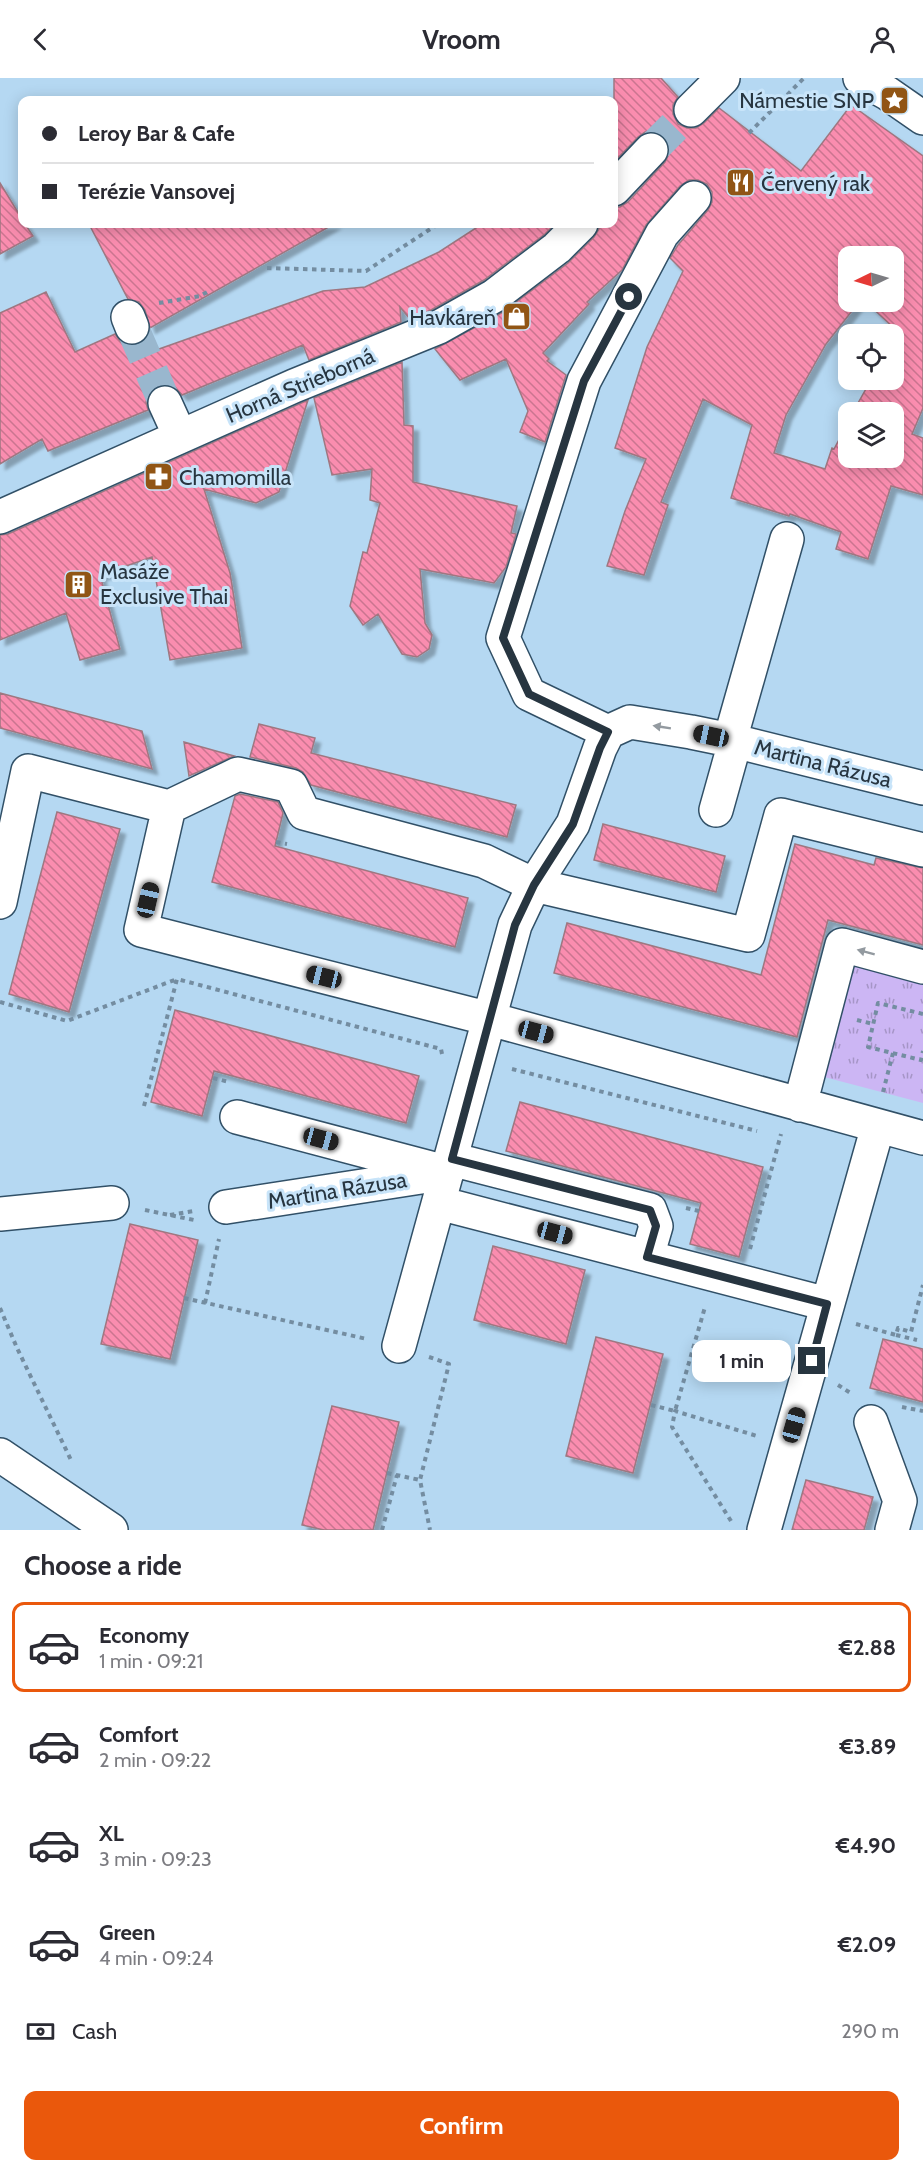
<!DOCTYPE html>
<html lang="en">
<head>
<meta charset="utf-8">
<style>
  :root { --surface:#fff; --page:#f7f7f7; --text:#2b2b33; --muted:#7c7c81; --line:#e1e1e2; --accent:#ea580c }
  body { margin:0; font-family:Cabin,sans-serif; background:var(--page); color:var(--text); height:100vh; display:flex; flex-direction:column; font-size:22px; white-space:nowrap }
  * { box-sizing:border-box; margin:0 }
  p { font-size:20px; color:var(--muted) }
  .icon { flex:none; width:33px; height:33px; fill:none; stroke:currentColor; stroke-width:2; stroke-linecap:round; stroke-linejoin:round }
  .map { position:relative; height:1452px; overflow:hidden }
  .drawer { display:flex; flex-direction:column; background:var(--surface); flex:1 }
  .drawer>* { flex:none }
  .hud { position:absolute; left:18px; top:18px; width:600px; height:132px; border-radius:12px; box-shadow:0 3px 15px #0003; display:grid; align-content:center; height:132px; padding:0 24px; background:var(--surface) }
  .needle { width:39px; rotate:265deg }
  .fabs { position:absolute; left:838px; top:168px; display:grid; gap:12px }
  .fabs a { display:grid; place-items:center; width:66px; height:66px; border-radius:12px; background:var(--surface); box-shadow:0 3px 15px #0003; font-size:30px }
  .end { position:absolute; width:27px; height:27px; margin:-14px; border:8px solid #273540; background:#fff; box-shadow:0 0 0 3px #fff }
  .from { border-radius:50% }
  .bubble { position:absolute; height:42px; border-radius:12px; background:var(--surface); box-shadow:0 3px 15px #0003; font-size:20px; font-weight:700; line-height:42px; text-align:center }
  .car { position:absolute; width:18px; height:36px; margin:-18px -9px; border-radius:8px; box-shadow:0 0 4px 2px #0007; background:linear-gradient(#222 24%,#8ab4d8 0 40%,#222 0 76%,#8ab4d8 0 86%,#222 0) }
  .hud b { display:flex; align-items:center; gap:21px; height:57px; font-size:22px }
  .hud b+b { border-top:2px solid var(--line) }
  .hud i { width:15px; height:15px; background:var(--text) }
  ul { padding:0; list-style:none }
  li { display:flex; align-items:center; gap:18px; height:90px; margin:0 12px 9px; padding:0 12px; border:3px solid transparent; border-radius:12px }
  li div { flex:1 }
  li b { display:block; font-size:22px }
  li em { font-style:normal; font-weight:700 }
  li.active { border-color:var(--accent) }
  li>.icon { width:54px; height:54px; stroke-width:1.5 }
  h2 { padding:0 24px; font-size:27px; line-height:72px }
  .pay { display:flex; align-items:center; gap:15px; height:66px; padding:0 24px; font-size:22px }
  .pay p { margin-inline-start:auto }
  .button { display:flex; gap:12px; margin-top:auto; padding:12px 24px }
  .button a { flex:1; height:69px; border-radius:12px; background:var(--accent); color:#fff; font-size:24px; font-weight:700; line-height:69px; text-align:center }
  header { display:flex; justify-content:space-between; align-items:center; height:78px; padding:0 24px; background:var(--surface); font-size:27px; font-weight:700 }
  .map>svg:first-child { display:block }
  .grass { fill:url(#grass-tufts) }
  .building { fill:url(#building-back-hatch); stroke:#9f7781; stroke-width:1.5; fill-rule:evenodd; filter:url(#shadow) }
  .lines { fill:none; stroke-linecap:round; stroke-linejoin:round }
  .minor-tunnel { stroke:#99b7ce; stroke-width:33; stroke-dasharray:33 16; stroke-linecap:butt }
  .minor-casing { stroke:#315067; stroke-width:36 }
  .path { stroke:#748da1; stroke-width:4; stroke-dasharray:4.5 4.5; stroke-linecap:butt }
  .minor { stroke:#fff; stroke-width:33 }
  .oneway { fill:#939aa0 }
  .route { stroke:#273540; stroke-width:8 }
  .labels { text-anchor:middle; stroke-width:6; stroke-linejoin:round; paint-order:stroke }
  .poi-label { font-size:22px; fill:#273540; stroke:#c8e4f9; text-anchor:start }
  .street-label { font-size:22px; fill:#273540; stroke:#c8e4f9 }
</style>
</head>
<body>
<header><svg class="icon" aria-label="back" viewBox="0 0 24 24"><path d="M15 5l-7 7 7 7"/></svg>Vroom<svg class="icon" aria-label="person" viewBox="0 0 24 24"><circle cx="12" cy="8" r="4"/><path d="M4 21q1-7 8-7t8 7"/></svg></header>
<div class="map">
<svg width="923" height="1452" viewBox="0 0 923 1452">
  <defs>
    <pattern id="grass-tufts" width="24" height="20" patternUnits="userSpaceOnUse" patternTransform="scale(1.5)"><rect width="24" height="20" fill="#ccb6f4"/><path d="M3 7l-1-3M5 7V3M7 7l1-3M15 17l-1-3M17 17v-4M19 17l1-3" fill="none" stroke="#a695c7"/></pattern>
    <pattern id="building-back-hatch" width="6" height="6" patternUnits="userSpaceOnUse" patternTransform="scale(1.5)"><rect width="6" height="6" fill="#fa8daf"/><path d="M-1 5l2 2M0 0l6 6M5-1l2 2" fill="none" stroke="#ca7490"/></pattern>
    <filter id="shadow"><feDropShadow dx="5.5" dy="5.5" stdDeviation="1.5" flood-color="#0004"/></filter>
  </defs>
  <rect width="100%" height="100%" fill="#b5d8f2"/>
  <path class="grass" d="M842,867L923,889V1025L809,995Z"/>
  <path class="building" d="M614,0H661L678,19L673,27V36L678,46L687,50H696L704,45L719,30L801,93L851,27L923,78V330L912,356L923,360V417L891,408L868,481L836,471L841,454L790,436L789,438L731,420L752,347L703,321L661,424L668,427L644,497L607,488L625,433L646,381L615,370L647,269L683,193L670,180L678,167L708,132L712,124V114L707,106L698,102H689L680,108L646,147L622,192L587,224L589,226L543,275L549,281L547,283L566,297L545,364L520,354L528,333L506,281L460,302L435,271L503,234L568,185L594,159L599,151V146H614V129H620L628,124L665,84L669,76V66L663,58L655,54H645L638,59L614,84ZM849,178H894V224H866L897,253L894,259V302H871L853,334H894V380H849V343L834,371L832,370L825,391L774,375L786,337L826,266L859,224H849Z
    M0,105L22,141V146H25L33,158L0,176Z
    M89,146H334L150,250L145,232L139,224L128,221Z
    M482,146H555L545,156L484,202L431,232L410,241L400,229L401,244L309,282L303,267L182,317L175,309L167,306L158,308L149,315L146,324L148,332L48,373L42,361L0,386V235L46,214L75,274L115,256L121,264L129,267H137L142,277L323,213L365,209L439,174Z
    M402,284L404,347L413,348V404L517,428L511,455L516,456L506,489L494,505L420,491L425,545L432,557L429,571L417,579L402,576L378,536L363,547L350,528L363,474L367,475L380,425L370,422L372,391L332,397L314,320Z
    M308,322L279,414L256,425L204,411L230,495L242,570L170,582L152,479L100,497L120,571L80,582L66,535L0,562V457L8,456Z
    M0,615L142,653L152,691L0,650Z
    M259,646L315,660L311,675L516,727L507,759L311,707L303,694L296,690L250,679Z
    M184,664L216,673L234,678L189,698Z
    M240,716L278,724L283,735L275,768L468,820L455,869L212,804L235,718Z
    M57,734L120,751L69,934L9,916Z
    M603,746L725,778L716,814L594,782Z
    M795,766L874,787L876,780L923,790V867L828,842L797,959L554,895L567,845L761,897Z
    M175,932L419,998L406,1045L214,993L202,1038L151,1024Z
    M520,1024L763,1089L739,1179L690,1166L701,1125L506,1073Z
    M130,1146L198,1162L170,1281L101,1266Z
    M493,1168L585,1192L566,1266L474,1242Z
    M596,1259L663,1276L633,1395L566,1378Z
    M883,1261L923,1271V1324L870,1310Z
    M332,1328L399,1344L373,1452H324L302,1447Z
    M806,1402L873,1419L864,1452H792Z"/>
  <g class="lines">
    <path class="minor-tunnel" d="M651,72L691,32
      M132,249L165,325"/>
    <defs>
      <path id="minor" d="M860,0L887,15L923,40
        M691,32L723,0
        M614,111L651,72
        M128,239L132,249
        M165,325L180,358
        M0,439L294,308L439,249L494,218L557,170L581,146
        M608,654L529,616L503,560L584,303L662,156L694,120
        M730,662L787,461
        M169,729L238,696L291,708L304,735L484,783L534,807L748,857L781,737L923,772
        M716,732L735,664
        M0,824L28,693L169,729L141,852L490,941L923,1060
        M800,1027L842,867L923,889
        M237,1039L434,1091
        M451,1081L650,1132L656,1148L647,1179
        M439,1125L827,1226
        M226,1129L447,1095
        M0,1136L112,1125
        M399,1268L515,847L534,807L573,746L600,670L608,654L630,644L691,654L730,662L923,710
        M871,1344L900,1423L892,1452
        M0,1377L111,1452
        M764,1452L878,1048"/>
    </defs>
    <use href="#minor" class="minor-casing"/>
    <path class="path" d="M749,55L804,0
      M267,190L366,193L438,146
      M159,225L200,218L211,212
      M276,764L287,766
      M0,924L67,943L177,901
      M923,936L878,925L868,969L921,982L923,973
      M857,942L873,946
      M512,991L757,1053
      M213,1000L229,1004
      M883,1014L893,975
      M144,1028L177,901L441,971L442,976
      M686,1130L699,1133
      M145,1132L194,1142
      M170,1137L194,1133
      M750,1171L781,1056
      M184,1220L367,1261
      M205,1225L219,1161
      M0,1230L17,1270L71,1382
      M856,1246L896,1257L898,1250L911,1254L923,1207
      M896,1257L917,1262
      M429,1279L449,1286L420,1402L430,1452
      M838,1307L852,1316
      M651,1327L675,1333L705,1229
      M902,1329L923,1333
      M387,1395L420,1402
      M731,1443L672,1349L675,1333L757,1358
      M382,1452L397,1397"/>
    <use href="#minor" class="minor"/>
  </g>
  <defs><path id="oneway-solid" d="M-6-.8H1V-3.2L6.5 0L1 3.2V.8H-6Z" transform="scale(1.5)"/></defs>
  <g class="oneway">
    <use href="#oneway-solid" transform="translate(662 649) rotate(-171)"/>
    <use href="#oneway-solid" transform="translate(866 874) rotate(-165)"/>
  </g>
  <g class="lines">
    <path class="route" d="M629,219L584,303L503,560L529,616L608,654L600,670L573,746L534,807L515,847L452,1081L650,1132L656,1148L647,1179L827,1226L812,1283"/>
  </g>
  <defs>
    <symbol id="sight-square" viewBox="-11 -11 22 22"><rect x="-9" y="-9" width="18" height="18" rx="4" fill="#915515" stroke="#c8e4f9"/><path d="M0-6L1.8-2.2L6-1.7L2.9 1.2L3.7 5.4L0 3.3L-3.7 5.4L-2.9 1.2L-6-1.7L-1.8-2.2Z" fill="#fff"/></symbol>
    <symbol id="restaurant-square" viewBox="-11 -11 22 22"><rect x="-9" y="-9" width="18" height="18" rx="4" fill="#915515" stroke="#c8e4f9"/><path d="M-5-6h1v4h1v-4h1v4h1v-4h1v5L-1.5 .5V6h-2V.5L-5-1ZM5-6V6H3V1.5H1.5Q1.5-4 5-6Z" fill="#fff"/></symbol>
    <symbol id="shop-square" viewBox="-11 -11 22 22"><rect x="-9" y="-9" width="18" height="18" rx="4" fill="#915515" stroke="#c8e4f9"/><path d="M-5-2.5h2.3a2.7 3.5 0 0 1 5.4 0H5L5.5 6h-11ZM-1.5-2.5h3a1.5 2.3 0 0 0-3 0Z" fill="#fff"/></symbol>
    <symbol id="pharmacy-square" viewBox="-11 -11 22 22"><rect x="-9" y="-9" width="18" height="18" rx="4" fill="#915515" stroke="#c8e4f9"/><path d="M-2-6h4v4h4v4h-4v4h-4v-4h-4v-4h4Z" fill="#fff"/></symbol>
    <symbol id="building-square" viewBox="-11 -11 22 22"><rect x="-9" y="-9" width="18" height="18" rx="4" fill="#915515" stroke="#c8e4f9"/><path d="M-4-6H4V6H1V3H-1V6H-4ZM-2.5-4.3h1.7v1.8h-1.7ZM.8-4.3h1.7v1.8H.8ZM-2.5-1h1.7V.8h-1.7ZM.8-1h1.7V.8H.8Z" fill="#fff"/></symbol>
  </defs>
  <g fill-rule="evenodd">
    <use href="#sight-square" x="878" y="6" width="33" height="33"/>
    <use href="#restaurant-square" x="724" y="88" width="33" height="33"/>
    <use href="#shop-square" x="500" y="222" width="33" height="33"/>
    <use href="#pharmacy-square" x="142" y="382" width="33" height="33"/>
    <use href="#building-square" x="62" y="490" width="33" height="33"/>
  </g>
  <g class="labels">
    <g class="poi-label">
      <text x="874" y="30" text-anchor="end">Námestie SNP</text>
      <text x="761" y="113">Červený rak</text>
      <text x="496" y="247" text-anchor="end">Havkáreň</text>
      <text x="179" y="407">Chamomilla</text>
      <text x="100" y="501">Masáže<tspan x="100" dy="25">Exclusive Thai</tspan></text>
    </g>
    <g class="street-label">
      <text transform="translate(300 307) rotate(-23)" y="8">Horná Strieborná</text>
      <text transform="translate(823 685) rotate(14)" y="8">Martina Rázusa</text>
      <text transform="translate(337 1112) rotate(-9)" y="8">Martina Rázusa</text>
    </g>
  </g>
</svg>
<div class="fabs">
<a><svg class="needle" viewBox="-14 -14 28 28"><path d="M0-13l5 13h-10z" fill="#e53935"/><path d="M0 13l5-13h-10z" fill="#7c7c81"/></svg></a>
<a><svg class="icon" aria-label="locate" viewBox="0 0 24 24"><circle cx="12" cy="12" r="6"/><path d="M12 2v4M12 18v4M2 12h4M18 12h4"/></svg></a>
<a><svg class="icon" aria-label="layers" viewBox="0 0 24 24"><path d="M12 4l9 5-9 5-9-5zM3 14l9 5 9-5"/></svg></a>
</div>
<i class="end from" style="left:629px;top:219px"></i>
<i class="end" style="left:812px;top:1283px"></i>
<div class="bubble" style="left:692px;top:1262px;width:99px">1 min</div>
<i class="car" style="left:711px;top:658px;rotate:282deg"></i>
<i class="car" style="left:148px;top:822px;rotate:13deg"></i>
<i class="car" style="left:324px;top:899px;rotate:284deg"></i>
<i class="car" style="left:536px;top:954px;rotate:105deg"></i>
<i class="car" style="left:321px;top:1061px;rotate:105deg"></i>
<i class="car" style="left:555px;top:1155px;rotate:105deg"></i>
<i class="car" style="left:794px;top:1347px;rotate:16deg"></i>
<div class="hud">
<b><i class="from"></i>Leroy Bar &amp; Cafe</b>
<b><i></i>Terézie Vansovej</b>
</div>
</div>
<section class="drawer">
<h2>Choose a ride</h2>
<ul>
<li class="active"><svg class="icon" aria-label="car" viewBox="0 0 24 24"><path d="M5 17H2v-5l4-1 3-4h7l3 4 3 1v5h-3M9 17h6M6 11h13"/><circle cx="7" cy="17" r="2"/><circle cx="17" cy="17" r="2"/></svg><div><b>Economy</b><p>1 min · 09:21</p></div><em>€2.88</em></li>
<li><svg class="icon" aria-label="car" viewBox="0 0 24 24"><path d="M5 17H2v-5l4-1 3-4h7l3 4 3 1v5h-3M9 17h6M6 11h13"/><circle cx="7" cy="17" r="2"/><circle cx="17" cy="17" r="2"/></svg><div><b>Comfort</b><p>2 min · 09:22</p></div><em>€3.89</em></li>
<li><svg class="icon" aria-label="car" viewBox="0 0 24 24"><path d="M5 17H2v-5l4-1 3-4h7l3 4 3 1v5h-3M9 17h6M6 11h13"/><circle cx="7" cy="17" r="2"/><circle cx="17" cy="17" r="2"/></svg><div><b>XL</b><p>3 min · 09:23</p></div><em>€4.90</em></li>
<li><svg class="icon" aria-label="car" viewBox="0 0 24 24"><path d="M5 17H2v-5l4-1 3-4h7l3 4 3 1v5h-3M9 17h6M6 11h13"/><circle cx="7" cy="17" r="2"/><circle cx="17" cy="17" r="2"/></svg><div><b>Green</b><p>4 min · 09:24</p></div><em>€2.09</em></li>
</ul>
<div class="pay"><svg class="icon" aria-label="cash" viewBox="0 0 24 24"><path d="M3 7h18v10H3z"/><circle cx="12" cy="12" r="2"/></svg>Cash<p>290 m</p></div>
<div class="button"><a>Confirm</a></div>
</section>
</body>
</html>
